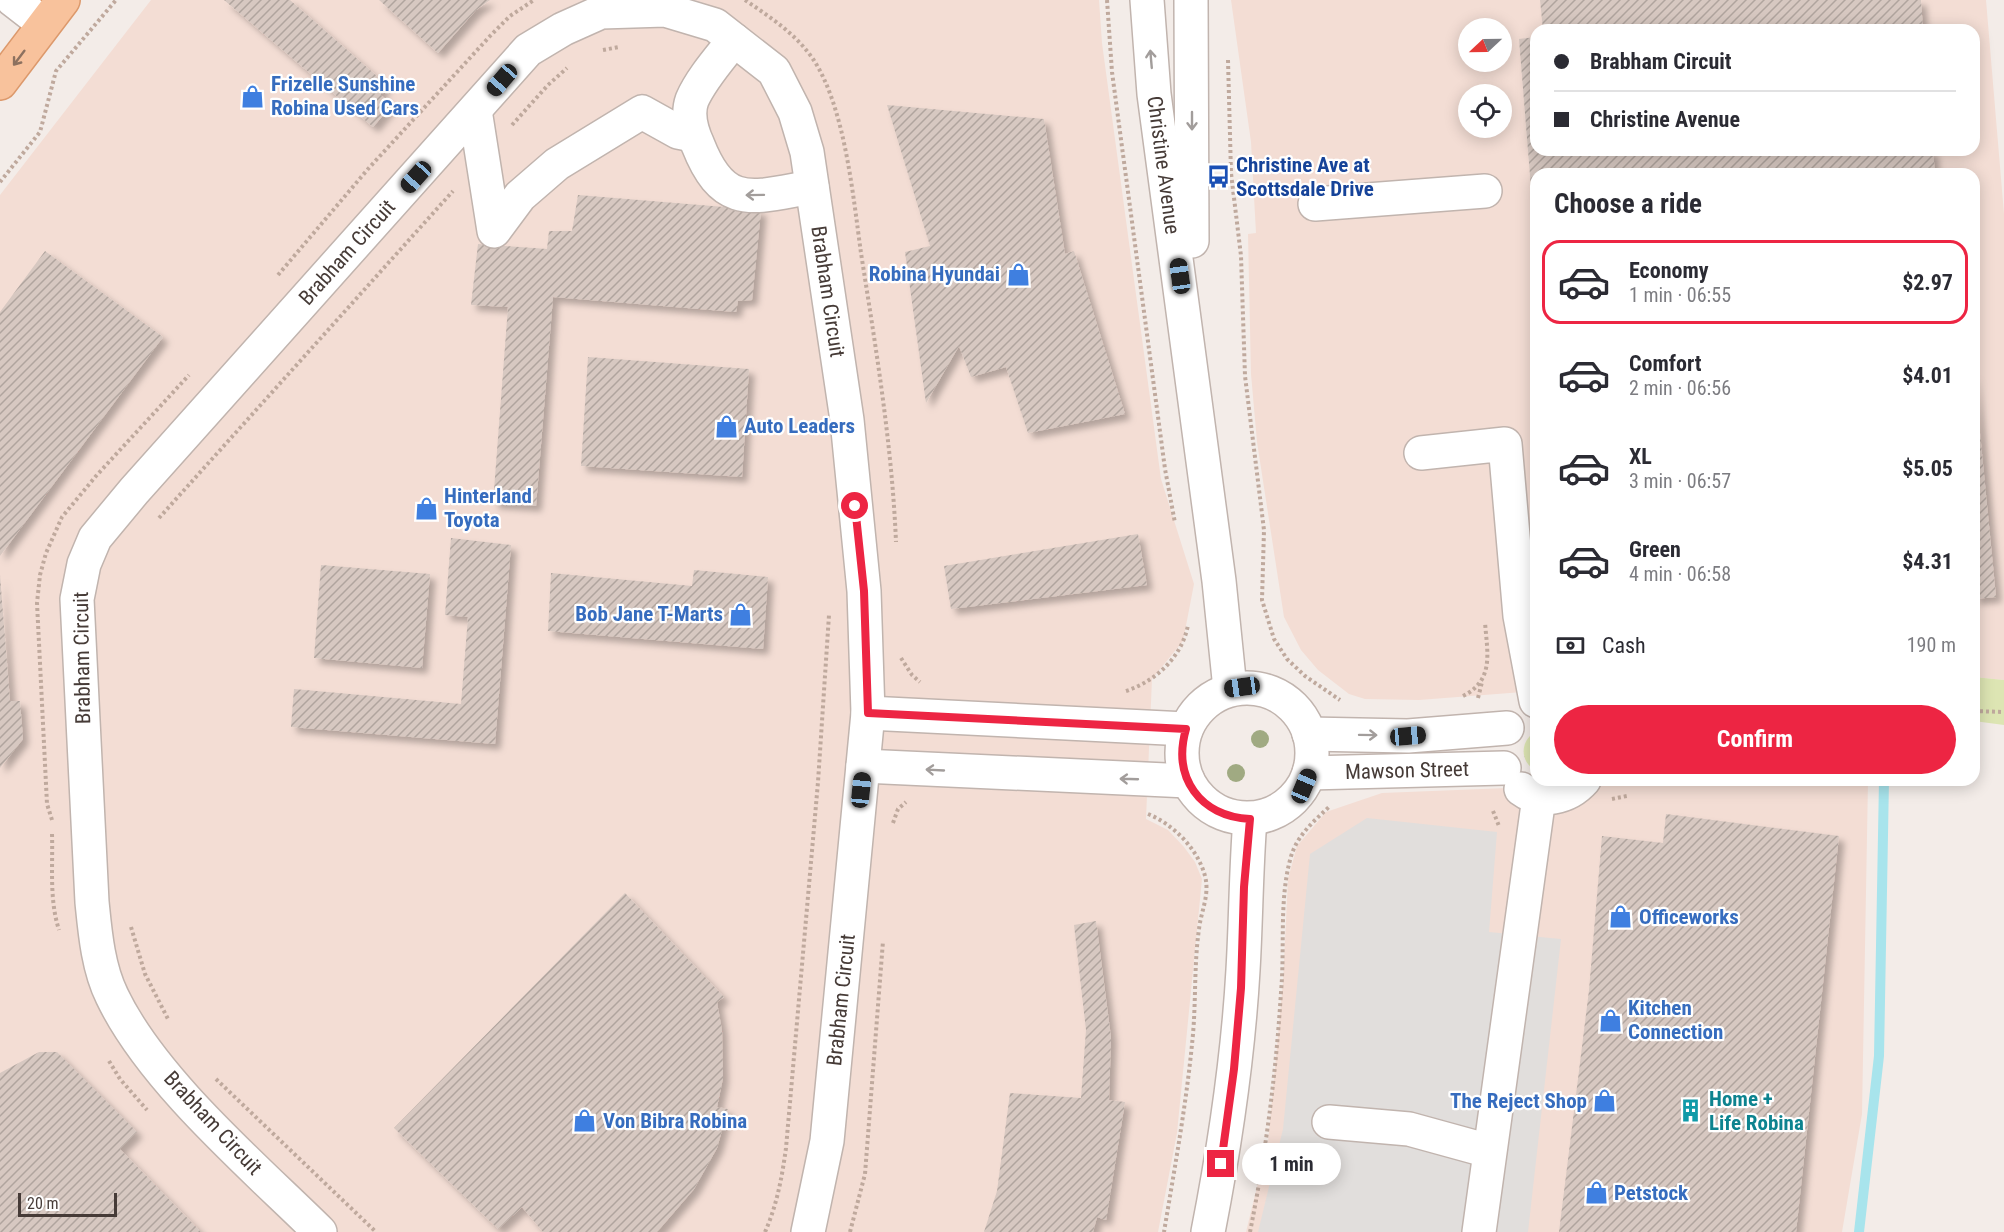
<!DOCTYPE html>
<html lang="en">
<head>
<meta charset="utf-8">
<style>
  :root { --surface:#fff; --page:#f2f2f3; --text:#2b2b33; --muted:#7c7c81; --line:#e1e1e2; --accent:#ed2543 }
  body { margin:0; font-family:"Roboto Condensed",sans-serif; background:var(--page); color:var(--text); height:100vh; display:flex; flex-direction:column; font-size:22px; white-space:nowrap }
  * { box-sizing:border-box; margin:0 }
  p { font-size:20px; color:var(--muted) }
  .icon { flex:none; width:33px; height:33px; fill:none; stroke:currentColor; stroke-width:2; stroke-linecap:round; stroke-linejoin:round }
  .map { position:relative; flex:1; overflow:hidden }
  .details { position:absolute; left:1530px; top:168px; width:450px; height:618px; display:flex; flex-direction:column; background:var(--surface); border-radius:18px; box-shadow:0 3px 15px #0003 }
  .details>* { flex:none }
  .top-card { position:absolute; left:1530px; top:24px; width:450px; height:132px; border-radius:18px; box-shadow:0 3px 15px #0003; display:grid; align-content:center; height:132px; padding:0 24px; background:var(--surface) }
  .needle { width:39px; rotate:248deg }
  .buttons { position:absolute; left:1458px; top:18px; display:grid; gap:12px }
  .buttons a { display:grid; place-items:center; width:54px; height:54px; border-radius:50%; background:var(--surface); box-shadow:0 3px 15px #0003; font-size:30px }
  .scale { position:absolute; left:18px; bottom:15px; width:99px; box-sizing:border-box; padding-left:6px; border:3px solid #463b37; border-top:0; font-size:16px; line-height:21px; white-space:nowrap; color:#463b37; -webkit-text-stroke:4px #fff; paint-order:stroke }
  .end { position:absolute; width:27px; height:27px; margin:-14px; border:8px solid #ed2543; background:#fff; box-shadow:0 0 0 3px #fff }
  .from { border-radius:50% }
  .bubble { position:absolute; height:42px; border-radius:21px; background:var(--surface); box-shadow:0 3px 15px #0003; font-size:20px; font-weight:700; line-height:42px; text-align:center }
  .car { position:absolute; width:18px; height:36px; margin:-18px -9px; border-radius:8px; box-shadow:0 0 4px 2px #0007; background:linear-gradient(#222 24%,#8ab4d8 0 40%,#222 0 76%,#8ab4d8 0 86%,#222 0) }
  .top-card b { display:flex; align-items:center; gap:21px; height:57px; font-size:22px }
  .top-card b+b { border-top:2px solid var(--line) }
  .top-card i { width:15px; height:15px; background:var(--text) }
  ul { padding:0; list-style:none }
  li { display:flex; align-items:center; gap:18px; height:84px; margin:0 12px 9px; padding:0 12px; border:3px solid transparent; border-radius:18px }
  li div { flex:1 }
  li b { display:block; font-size:22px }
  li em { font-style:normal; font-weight:700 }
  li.current { border-color:var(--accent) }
  li>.icon { width:54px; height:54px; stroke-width:1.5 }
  h2 { padding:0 24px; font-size:27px; line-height:72px }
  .pay { display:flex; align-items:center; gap:15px; height:66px; padding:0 24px; font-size:22px }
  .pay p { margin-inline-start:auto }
  .button { display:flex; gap:12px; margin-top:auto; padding:12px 24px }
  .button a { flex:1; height:69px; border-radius:36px; background:var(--accent); color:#fff; font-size:24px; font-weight:700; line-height:69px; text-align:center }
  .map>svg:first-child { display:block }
  .commercial { fill:#f3ddd4; fill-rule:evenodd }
  .grass { fill:url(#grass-tufts) }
  .green { fill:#dde5b3 }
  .parking { fill:#e1dedc }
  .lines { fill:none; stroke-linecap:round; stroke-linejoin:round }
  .stream { stroke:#a8e4ec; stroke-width:10 }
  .building { fill:url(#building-hatch); filter:url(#shadow) }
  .minor-casing { stroke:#c1b4ae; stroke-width:36 }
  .major-casing { stroke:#dc996c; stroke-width:36 }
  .path { stroke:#bfa99d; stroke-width:4; stroke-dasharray:3 3; stroke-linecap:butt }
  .minor { stroke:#fff; stroke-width:33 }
  .major { stroke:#f8c29c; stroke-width:33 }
  .tree { fill:#a0aa82 }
  .oneway { stroke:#8d715f }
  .oneway2 { stroke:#a29d9b }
  .route { stroke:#ed2543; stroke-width:8 }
  .labels { text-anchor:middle; stroke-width:4.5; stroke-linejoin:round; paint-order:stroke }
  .shop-label { font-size:21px; font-weight:bold; fill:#366cbe; stroke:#fff; text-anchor:start }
  .transit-label { font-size:21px; font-weight:bold; fill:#164399; stroke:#fff; text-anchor:start }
  .street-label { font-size:21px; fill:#463b37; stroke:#fff }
  .culture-label { font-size:21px; font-weight:bold; fill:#0d838f; stroke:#fff; text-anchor:start }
</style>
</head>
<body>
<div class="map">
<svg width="2004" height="1232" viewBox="0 0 2004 1232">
  <defs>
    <pattern id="grass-tufts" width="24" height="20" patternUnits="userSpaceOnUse" patternTransform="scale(1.5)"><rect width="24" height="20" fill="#dde5b3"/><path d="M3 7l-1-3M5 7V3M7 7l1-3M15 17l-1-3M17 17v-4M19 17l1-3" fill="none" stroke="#bfc59b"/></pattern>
    <pattern id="building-hatch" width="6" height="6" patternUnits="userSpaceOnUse" patternTransform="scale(1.5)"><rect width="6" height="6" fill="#d7c8c1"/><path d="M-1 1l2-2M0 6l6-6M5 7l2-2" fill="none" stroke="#b0a49e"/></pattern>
    <filter id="shadow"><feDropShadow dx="5.5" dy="5.5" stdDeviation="3" flood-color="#0004"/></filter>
  </defs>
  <rect width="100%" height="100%" fill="#f3ece8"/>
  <path class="commercial" d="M151,0H1099L1102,43L1161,479L1194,584L1183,641L1152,679L1146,819L1168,830L1184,847L1195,862L1202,879L1177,1133L1158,1232H0V195Z
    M1231,0H1986L2004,214V680L1974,677V174H1536V691L1419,700L1365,699L1349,694L1318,670L1301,650L1284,617L1257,442L1251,374L1248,234L1256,233L1251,142ZM1468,28H1502V62H1468ZM1536,30H1974V150H1536ZM1468,94H1502V128H1468Z
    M1710,780L1868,781L1862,1114L1842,1232H1246L1268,1142L1283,982L1288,879L1297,846L1326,812L1382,793Z"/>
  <path class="grass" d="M1536,731V771C1519,761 1520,741 1536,731Z"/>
  <path class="green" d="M1974,677L2004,680V725L1974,721Z"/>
  <path class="parking" d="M1367,818L1497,832L1489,932L1561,939L1528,1232H1258L1283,1129L1310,854Z"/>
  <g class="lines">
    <path class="stream" d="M1859,1232L1879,1056L1884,780"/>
  </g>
  <path class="building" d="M224,0H290L386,84L380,94L392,105L373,127Z
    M379,0H490L476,10L438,53Z
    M1540,0H1921L1923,30H1543Z
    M1536,37V150H1933L1935,174H1536V225H1534L1519,39Z
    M887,105L1044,119L1065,254L1074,251L1125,414L1028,433L1006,367L971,377L959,346L926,403L905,252L930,246Z
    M578,195L761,210L752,300L738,301L736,312L553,297L536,506L493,503L508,307L471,305L478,244L547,249L549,231H572Z
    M45,251L163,337L0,556V312Z
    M588,357L749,369L742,477L581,466Z
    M1974,372L1996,597L1974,599Z
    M1138,534L1147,585L951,609L944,566Z
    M451,538L511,545L495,744L291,727L294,689L461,704L468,617L445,615Z
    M321,565L430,574L422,668L314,658Z
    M694,570L768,577L763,649L548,631L551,573L692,586Z
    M0,575L10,701H20L23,739L0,768Z
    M1666,814L1839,836L1796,1232H1559L1589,990L1602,836L1663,843Z
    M625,893L724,997L717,1002L722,1031L723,1078L717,1107L728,1109L717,1148L694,1189L657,1232H543L522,1207L498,1229L394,1128Z
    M1096,921L1111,1037L1109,1100L1125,1102L1106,1220L1097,1217L1093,1232H984L997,1191L1010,1093L1081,1098L1086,1030L1074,925Z
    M39,1052H57L137,1132L120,1149L201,1232H0V1073Z"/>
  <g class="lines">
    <defs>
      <g id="minor">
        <path d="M13,0L44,24"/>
        <path id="s1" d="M1147,0L1154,94L1219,581L1230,689"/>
        <path d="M1191,0L1192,241"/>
        <path d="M734,40C720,58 701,79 692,100C687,114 692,132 698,145C724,211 753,197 812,187"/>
        <path d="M475,110L494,231L520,196L557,164L642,112L678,132L693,135"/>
        <path d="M1315,204L1485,191"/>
        <path d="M1421,453L1505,444L1520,616L1536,701"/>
        <circle cx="1247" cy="753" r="65"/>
        <path d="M868,713L1186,729"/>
        <path d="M1309,734L1408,736L1507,728"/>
        <path d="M863,766L1188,781"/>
        <path id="s2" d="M1309,773L1504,768"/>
        <path d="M1521,789C1541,804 1568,798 1584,780"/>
        <path d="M1329,1122L1409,1129L1489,1151"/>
        <path id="s3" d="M320,1232C253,1166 152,1080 112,996C98,968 95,932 92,902L77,599L84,564L95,538L134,491L528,50L563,29L601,12L665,10L715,25L774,71L795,112L807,152L847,420L864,591L868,713L827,1141L808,1232"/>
        <path d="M1208,1232C1225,1145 1238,1058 1243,970C1246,919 1246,869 1250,819"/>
        <path d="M1479,1232L1539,797"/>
      </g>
      <path id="major" d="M0,83L63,0"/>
    </defs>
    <use href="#minor" class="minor-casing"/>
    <use href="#major" class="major-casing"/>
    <path class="path" d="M745,0C770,17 796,34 813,59C845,107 853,196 861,253C876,349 892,445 896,542
      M1107,0L1112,72L1165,469L1175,523
      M603,50L619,47
      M1228,60L1231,173L1241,256L1245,376L1264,530L1262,600L1274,639L1287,659L1305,676L1340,700
      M512,125L548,85L567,68
      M0,182L40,132L56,71L116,0
      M278,275L368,169L491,35L510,16L534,0
      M159,518L453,191
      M901,658L912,675L920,682
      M1126,691C1156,681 1182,657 1188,625
      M1463,696C1495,680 1487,652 1485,622
      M1478,698L1482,682
      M1974,711L2004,712
      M1612,799L1627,796
      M1493,811L1499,826
      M1148,814C1173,824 1198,849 1205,876C1210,895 1201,911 1199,929C1194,964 1196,999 1193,1034C1187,1100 1175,1166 1164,1232
      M52,820L47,804L37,603L40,575L46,553L62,517L96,476L189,375
      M893,823L898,809L906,802
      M52,834C53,866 49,899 59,930
      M131,927L145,974L168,1019
      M109,1061L120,1079L147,1110
      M216,1079L376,1232
      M765,1232C777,1205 782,1177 786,1148L818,782L829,615
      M850,1232L865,1174L883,941
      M1250,1232C1266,1152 1276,1073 1281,992C1285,948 1279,902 1290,860C1296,836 1313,822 1330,806"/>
    <use href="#minor" class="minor"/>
    <use href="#major" class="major"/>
  </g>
  <g class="tree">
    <circle cx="1260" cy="739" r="9"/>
    <circle cx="1236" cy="773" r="9"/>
  </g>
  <defs><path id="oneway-shaft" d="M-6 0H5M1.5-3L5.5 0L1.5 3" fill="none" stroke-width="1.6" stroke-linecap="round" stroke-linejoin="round" transform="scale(1.5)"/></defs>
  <use class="oneway" href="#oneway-shaft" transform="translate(19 58) rotate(127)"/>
  <g class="oneway2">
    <use href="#oneway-shaft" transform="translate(1151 59) rotate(-95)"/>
    <use href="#oneway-shaft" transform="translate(1192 121) rotate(90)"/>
    <use href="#oneway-shaft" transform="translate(755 195) rotate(179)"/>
    <use href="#oneway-shaft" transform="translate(1368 735) rotate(1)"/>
    <use href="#oneway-shaft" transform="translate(935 770) rotate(-177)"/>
    <use href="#oneway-shaft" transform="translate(1129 779) rotate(-178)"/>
  </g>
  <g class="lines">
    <path class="route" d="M855,506L864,591L868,713L1186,729C1172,778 1200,816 1250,819L1244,887L1241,988L1234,1069L1221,1164"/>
  </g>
  <defs>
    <symbol id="shop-bare" viewBox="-9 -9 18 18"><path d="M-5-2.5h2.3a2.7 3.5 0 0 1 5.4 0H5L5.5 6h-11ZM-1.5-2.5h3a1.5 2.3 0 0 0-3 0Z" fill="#3f7fe0" stroke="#fff" stroke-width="2.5" paint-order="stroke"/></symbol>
    <symbol id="bus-bare" viewBox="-9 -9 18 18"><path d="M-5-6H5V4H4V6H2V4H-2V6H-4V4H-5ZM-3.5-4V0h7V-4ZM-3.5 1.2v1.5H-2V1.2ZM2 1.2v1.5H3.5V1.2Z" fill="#1a4fb4" stroke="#fff" stroke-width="2.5" paint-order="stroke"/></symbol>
    <symbol id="building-bare" viewBox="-9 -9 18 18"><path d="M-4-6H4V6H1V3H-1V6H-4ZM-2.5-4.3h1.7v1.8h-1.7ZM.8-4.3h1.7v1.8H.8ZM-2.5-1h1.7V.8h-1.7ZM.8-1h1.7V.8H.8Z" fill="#0f9aa8" stroke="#fff" stroke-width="2.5" paint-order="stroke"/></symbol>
  </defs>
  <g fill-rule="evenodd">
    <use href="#shop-bare" x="236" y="80" width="33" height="33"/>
    <use href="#bus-bare" x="1202" y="160" width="33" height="33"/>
    <use href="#shop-bare" x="1002" y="258" width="33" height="33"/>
    <use href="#shop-bare" x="710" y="410" width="33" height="33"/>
    <use href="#shop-bare" x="410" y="492" width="33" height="33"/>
    <use href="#shop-bare" x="724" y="598" width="33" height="33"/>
    <use href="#shop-bare" x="1604" y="900" width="33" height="33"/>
    <use href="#shop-bare" x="1594" y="1004" width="33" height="33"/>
    <use href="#shop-bare" x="1588" y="1084" width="33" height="33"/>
    <use href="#building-bare" x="1674" y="1094" width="33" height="33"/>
    <use href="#shop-bare" x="568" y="1104" width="33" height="33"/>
    <use href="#shop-bare" x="1580" y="1176" width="33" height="33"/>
  </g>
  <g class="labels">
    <g class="shop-label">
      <text x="271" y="91">Frizelle Sunshine<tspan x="271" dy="24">Robina Used Cars</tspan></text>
      <text x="1000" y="281" text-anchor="end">Robina Hyundai</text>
      <text x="744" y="433">Auto Leaders</text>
      <text x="444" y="503">Hinterland<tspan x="444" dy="24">Toyota</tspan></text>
      <text x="723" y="621" text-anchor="end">Bob Jane T-Marts</text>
      <text x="1639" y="924">Officeworks</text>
      <text x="1628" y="1015">Kitchen<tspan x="1628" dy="24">Connection</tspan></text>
      <text x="1587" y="1108" text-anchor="end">The Reject Shop</text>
      <text x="603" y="1128">Von Bibra Robina</text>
      <text x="1614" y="1200">Petstock</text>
    </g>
    <g class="transit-label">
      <text x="1236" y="172">Christine Ave at<tspan x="1236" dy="24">Scottsdale Drive</tspan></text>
    </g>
    <g class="street-label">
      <text dy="7" stroke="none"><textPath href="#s1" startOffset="166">Christine Avenue</textPath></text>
      <text dy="7" stroke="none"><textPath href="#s3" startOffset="1161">Brabham Circuit</textPath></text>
      <text dy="7" stroke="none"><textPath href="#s3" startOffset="1935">Brabham Circuit</textPath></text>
      <text transform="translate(82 658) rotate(-91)" y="7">Brabham Circuit</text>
      <text dy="7" stroke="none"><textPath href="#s2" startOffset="98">Mawson Street</textPath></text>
      <text transform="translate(841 1000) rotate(-84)" y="7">Brabham Circuit</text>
      <text transform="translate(213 1123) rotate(47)" y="7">Brabham Circuit</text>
    </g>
    <g class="culture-label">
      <text x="1709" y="1106">Home +<tspan x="1709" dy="24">Life Robina</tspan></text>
    </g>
  </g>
</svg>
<div class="buttons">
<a><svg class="needle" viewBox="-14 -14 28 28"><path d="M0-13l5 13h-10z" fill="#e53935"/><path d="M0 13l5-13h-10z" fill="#7c7c81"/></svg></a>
<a><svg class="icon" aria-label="locate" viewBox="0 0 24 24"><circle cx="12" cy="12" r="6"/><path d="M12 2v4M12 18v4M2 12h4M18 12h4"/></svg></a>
</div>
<div class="scale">20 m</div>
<i class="end from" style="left:855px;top:506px"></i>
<i class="end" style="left:1221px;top:1164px"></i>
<div class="bubble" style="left:1242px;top:1143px;width:99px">1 min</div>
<i class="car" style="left:502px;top:80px;rotate:221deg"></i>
<i class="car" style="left:416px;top:177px;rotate:222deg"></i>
<i class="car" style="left:1180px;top:276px;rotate:352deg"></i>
<i class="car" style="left:1242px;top:687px;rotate:262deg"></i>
<i class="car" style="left:1408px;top:736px;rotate:85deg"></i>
<i class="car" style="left:1304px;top:786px;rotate:23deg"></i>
<i class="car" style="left:861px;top:790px;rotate:6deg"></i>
<div class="top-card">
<b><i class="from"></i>Brabham Circuit</b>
<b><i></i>Christine Avenue</b>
</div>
<section class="details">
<h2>Choose a ride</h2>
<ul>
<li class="current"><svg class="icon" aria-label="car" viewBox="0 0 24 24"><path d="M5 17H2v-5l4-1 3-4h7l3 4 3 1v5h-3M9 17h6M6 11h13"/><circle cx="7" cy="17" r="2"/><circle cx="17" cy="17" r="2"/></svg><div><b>Economy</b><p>1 min · 06:55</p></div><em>$2.97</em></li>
<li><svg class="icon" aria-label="car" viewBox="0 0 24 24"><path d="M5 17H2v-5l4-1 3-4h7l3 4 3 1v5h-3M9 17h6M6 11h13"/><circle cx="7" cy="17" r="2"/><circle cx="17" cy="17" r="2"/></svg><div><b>Comfort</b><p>2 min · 06:56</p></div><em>$4.01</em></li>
<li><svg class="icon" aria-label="car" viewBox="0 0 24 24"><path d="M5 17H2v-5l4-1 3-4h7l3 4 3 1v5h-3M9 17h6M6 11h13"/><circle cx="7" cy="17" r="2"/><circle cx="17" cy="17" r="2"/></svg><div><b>XL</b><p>3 min · 06:57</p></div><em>$5.05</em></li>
<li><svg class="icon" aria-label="car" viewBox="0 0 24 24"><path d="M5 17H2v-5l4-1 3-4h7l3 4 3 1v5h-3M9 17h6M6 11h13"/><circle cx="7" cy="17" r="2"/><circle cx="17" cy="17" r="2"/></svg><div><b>Green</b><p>4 min · 06:58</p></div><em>$4.31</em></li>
</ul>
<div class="pay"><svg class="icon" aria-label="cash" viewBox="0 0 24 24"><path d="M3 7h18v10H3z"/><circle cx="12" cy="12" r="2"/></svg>Cash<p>190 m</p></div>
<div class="button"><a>Confirm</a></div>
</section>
</div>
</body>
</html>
